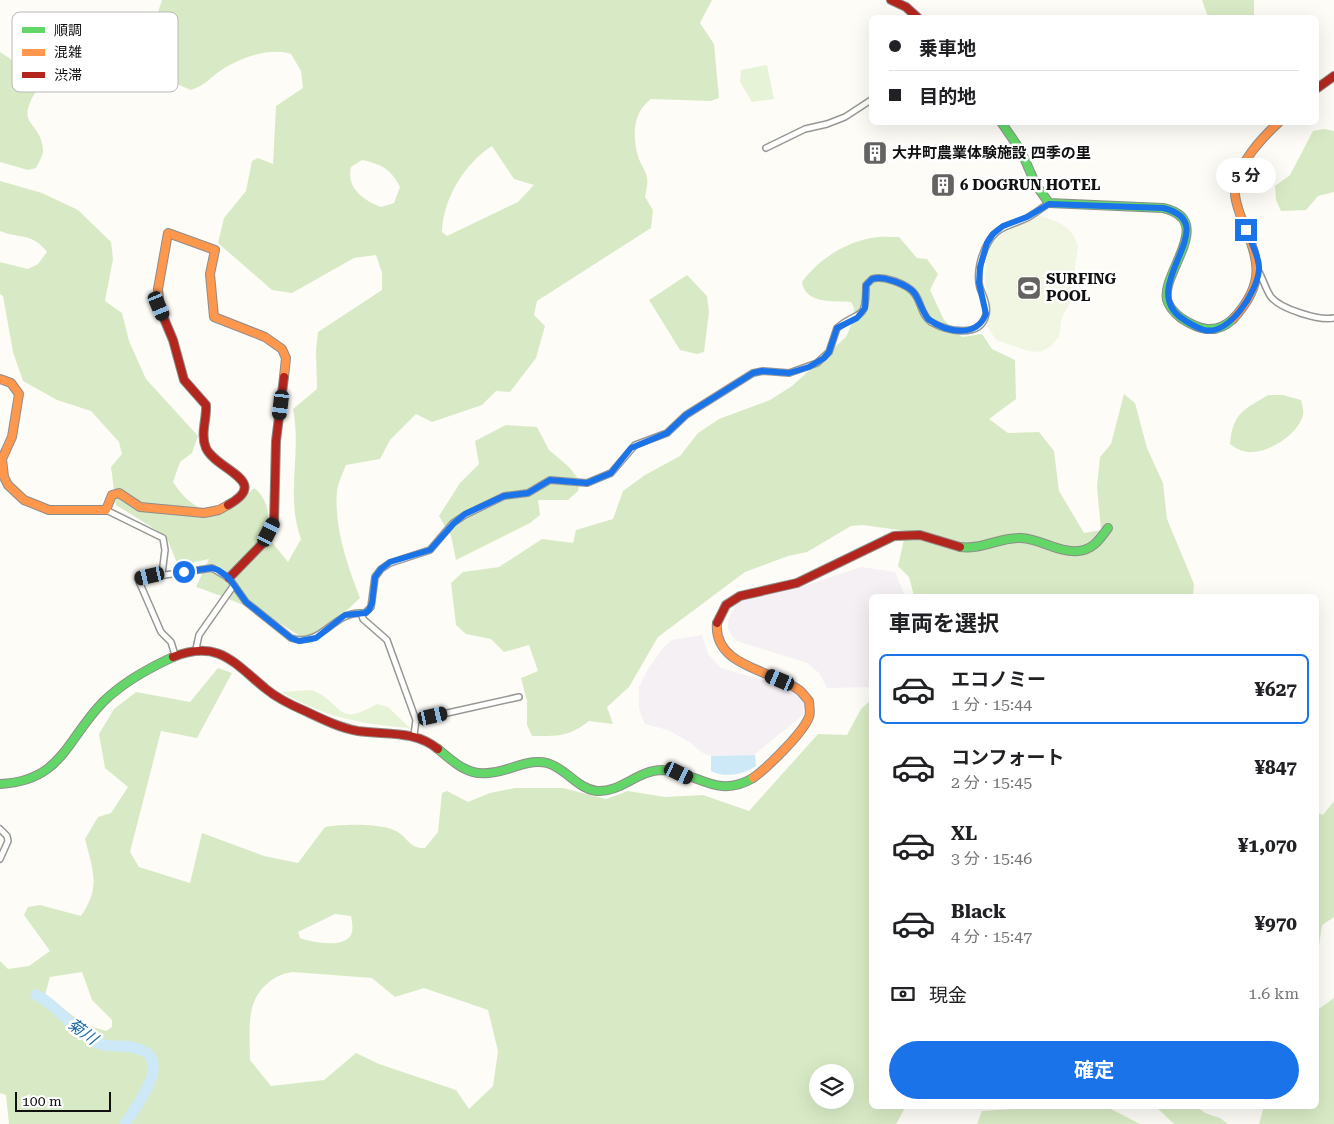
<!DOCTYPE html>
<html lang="ja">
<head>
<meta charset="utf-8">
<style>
  :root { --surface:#fff; --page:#f2f2f2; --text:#202124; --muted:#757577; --line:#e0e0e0; --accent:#1a73e8 }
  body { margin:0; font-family:"Roboto Serif","Noto Sans JP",serif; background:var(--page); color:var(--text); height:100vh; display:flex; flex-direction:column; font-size:19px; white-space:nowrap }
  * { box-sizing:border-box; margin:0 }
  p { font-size:16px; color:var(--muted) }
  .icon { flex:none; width:28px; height:28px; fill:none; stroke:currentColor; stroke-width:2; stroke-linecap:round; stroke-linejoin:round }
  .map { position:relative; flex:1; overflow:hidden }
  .panel { position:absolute; left:869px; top:594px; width:450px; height:515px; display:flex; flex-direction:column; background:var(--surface); border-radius:8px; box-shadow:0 5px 20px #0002 }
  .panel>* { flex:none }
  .hud { position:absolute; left:869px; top:15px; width:450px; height:110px; border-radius:8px; box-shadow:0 5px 20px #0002; display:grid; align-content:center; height:110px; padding:0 20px; background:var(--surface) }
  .tools { position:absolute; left:809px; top:1064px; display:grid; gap:10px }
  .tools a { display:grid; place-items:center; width:45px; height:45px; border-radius:50%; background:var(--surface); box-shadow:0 5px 20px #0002; font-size:25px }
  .scale { position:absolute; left:15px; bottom:12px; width:96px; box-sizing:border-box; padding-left:5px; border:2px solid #111; border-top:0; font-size:14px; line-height:18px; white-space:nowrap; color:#111; -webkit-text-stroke:4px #fff; paint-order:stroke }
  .end { position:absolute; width:22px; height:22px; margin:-11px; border:6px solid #1a73e8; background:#fff; box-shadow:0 0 0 2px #fff }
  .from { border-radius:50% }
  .bubble { position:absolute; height:35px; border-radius:18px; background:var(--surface); box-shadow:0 5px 20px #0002; font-size:16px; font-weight:700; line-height:35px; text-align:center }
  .car { position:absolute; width:15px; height:30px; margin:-15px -8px; border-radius:6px; box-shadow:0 0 4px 1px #0007; background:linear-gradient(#222 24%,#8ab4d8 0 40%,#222 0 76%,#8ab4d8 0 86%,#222 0) }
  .hud b { display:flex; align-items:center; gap:18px; height:48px; font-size:19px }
  .hud b+b { border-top:1px solid var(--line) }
  .hud i { width:12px; height:12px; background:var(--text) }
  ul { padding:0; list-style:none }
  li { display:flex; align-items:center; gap:15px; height:70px; margin:0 10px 8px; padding:0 10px; border:2px solid transparent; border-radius:8px }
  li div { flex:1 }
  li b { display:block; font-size:19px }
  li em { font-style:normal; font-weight:700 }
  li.current { border-color:var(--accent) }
  li>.icon { width:45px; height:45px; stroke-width:1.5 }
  h2 { padding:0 20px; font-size:22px; line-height:60px }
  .pay { display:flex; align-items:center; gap:12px; height:55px; padding:0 20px; font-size:19px }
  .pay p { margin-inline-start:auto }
  .primary-button { display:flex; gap:10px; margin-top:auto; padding:10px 20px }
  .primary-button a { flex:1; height:58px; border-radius:30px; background:var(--accent); color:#fff; font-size:20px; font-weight:700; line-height:58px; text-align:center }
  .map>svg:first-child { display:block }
  .industrial { fill:#f5f0f3 }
  .green { fill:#e7f3d7 }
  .forest { fill:#d8eac5; fill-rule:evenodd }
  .pitch { fill:#f0f6e1 }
  .water { fill:#cde8f7 }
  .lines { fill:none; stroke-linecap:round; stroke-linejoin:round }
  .river { stroke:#cde8f7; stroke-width:11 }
  .street-casing { stroke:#979795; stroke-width:8 }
  .fast-casing { stroke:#8e8d8b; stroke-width:10 }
  .slow-casing { stroke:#8e8d8b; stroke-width:10 }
  .jam-casing { stroke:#8e8d8b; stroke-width:10 }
  .street { stroke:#fffffe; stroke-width:5 }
  .fast { stroke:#63d668; stroke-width:8 }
  .slow { stroke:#ff974d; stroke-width:8 }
  .jam { stroke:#b3261e; stroke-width:8 }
  .route { stroke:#1a73e8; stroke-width:6 }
  .labels { text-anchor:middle; stroke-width:5; stroke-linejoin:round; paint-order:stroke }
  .poi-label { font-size:15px; font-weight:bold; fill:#111; stroke:#fff; text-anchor:start }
  .water-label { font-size:16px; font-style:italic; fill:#1768a6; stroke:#fff }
  .key { fill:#fff; stroke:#b8b8b8; stroke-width:1 }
  .key-label { font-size:14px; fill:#111 }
</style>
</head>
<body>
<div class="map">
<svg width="1334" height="1124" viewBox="0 0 1334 1124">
  <rect width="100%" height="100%" fill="#fdfcf7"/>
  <path class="industrial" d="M861,567L895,572L905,596H871V687L827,688L819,673L807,663L737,641L733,637L728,629V620L734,608L742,598L766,591L798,588Z
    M702,635L708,654L721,668L797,690L804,702L803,715L754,755L711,756L701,752L691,743L668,730L645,724L639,709V687L648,669L664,647L672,640Z"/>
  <path class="green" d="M767,65L774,99L752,102L740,82L741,70Z
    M312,690C345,704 335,728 377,704L388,707L410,728C363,725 322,716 281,692Z"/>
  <path class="forest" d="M162,0H712L700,23L714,44L719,98L711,101L651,99C633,112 632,136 638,156C640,164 646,170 647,178C648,183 646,192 645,197L653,210L651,228L537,301L534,315L545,326L536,358L510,392L496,391L482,405L432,422L416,414L390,440L380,459L346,465C343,473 338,483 337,491C334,528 347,564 360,598L311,644C274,617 240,602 196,587L209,559L195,562L189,567L177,563L166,536L116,505L111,467L122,454L119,442L91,411L57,400L23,381L13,352L3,296L0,294V262L28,269L38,264L47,252C32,232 19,239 0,231V181L42,193L78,210L111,242L113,259L105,301L122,313L129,341L146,379L198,436L192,453L180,462L173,482C185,501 205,518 229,509C237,505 247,494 254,488C266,496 274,519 263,531L288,562L301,539C285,494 302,454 293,409L317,389L316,350L318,332L382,290V273L376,255L354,258L292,293L272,290L218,243L224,218L246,191L252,161L258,158L273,164L276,106L303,88L301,71L291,54C271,47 241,57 223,69C210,77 209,83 191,90L172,82L130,52C148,37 155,22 162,0ZM492,146L514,179L534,185L518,202L447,236L442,232C443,199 464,164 492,146ZM362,160C381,164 391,169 400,187L394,203L381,207C363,200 346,188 351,167Z
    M1202,0H1254V17H1208Z
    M0,52L21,66L38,88C13,127 40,119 43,149C44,155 39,162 36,168L28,170L0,162Z
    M1324,129L1334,131V192L1318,196L1306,210L1281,211L1276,200L1275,186L1290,175L1313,131Z
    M899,237L917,258L927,259L938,274L930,290L944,320L962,337L982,334L992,349L1015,360L1016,399L989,419L1008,433L1039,432L1054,451L1059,491L1084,533L1101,530L1097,487L1100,457L1111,444L1124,394L1135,403L1147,448L1163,483L1167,519L1194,584L1193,596H914L909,577L898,566L906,531L863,525L851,526L807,552L788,556L745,572L658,637L629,687L607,707L613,724L589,721C569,737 558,736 532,736L527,725V701L521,678L538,671L529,645L504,652L491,639L466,634L456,625L451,583L463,572L499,567L542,539L573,543L576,530L613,519L623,491L645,475L680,456L698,433L719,419L770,400L792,386L846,337L853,321L854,308L851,302C833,301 805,304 802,282C818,260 844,243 871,238C880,236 890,237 899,237Z
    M687,275L707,296L709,312L704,352L697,354L680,350L649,300Z
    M1268,395H1283L1301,400C1302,404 1304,410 1303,415C1298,436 1261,459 1240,450C1237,449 1233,446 1230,444C1233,413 1243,410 1268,395Z
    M506,425L537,427L549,450L569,467L580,481L578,491L568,500H538L540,515L530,523L456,560L451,536L439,516L460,483L479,464L475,441Z
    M218,668L232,673L197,738L161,731L130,852L139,867L190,883L202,833L264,856L298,863L325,827C342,824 381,823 396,831C408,837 409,849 425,848L438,832L442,793L447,791L468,802L490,793L515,788H563L606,799L628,791L665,797L703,795L749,811L818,734L847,735L861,709L871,700V1106H906L896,1124H9L6,1095L0,1093V961L8,969L29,966L50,951L24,915L28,907L40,905L81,916C101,887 93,871 85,839L98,817L111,813L128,787L105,768L99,734L114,709L136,692L190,702ZM335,914L351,916C352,921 353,927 352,932C348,950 311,942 300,938L298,932ZM82,972L92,1000L112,1020V1027L106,1031L84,1024L45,995L50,977ZM293,972L372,978L395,997L424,988L488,1010L498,1051L493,1086L469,1109L456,1090L379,1064L356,1053L324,1080L271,1086L250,1060C250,1045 248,1019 253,1005C259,987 275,974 293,972ZM818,1072H845V1100H818Z
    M1334,801V917L1322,925L1317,959L1316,812L1323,815Z
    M1334,998V1124H1259L1264,1106H1316V1011Z
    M1014,1106H1105L1140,1124H977L982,1111L1012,1109Z
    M1155,1106H1196L1205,1113L1220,1118L1228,1124H1174Z"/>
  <path class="pitch" d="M1037,215C1055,220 1072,225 1078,246L1070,303L1062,317L1059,337L1050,347L1040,352L1028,351L996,340L987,326L989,305L985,282L986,256L993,242L1005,232Z"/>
  <path class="water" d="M755,755L756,766C743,775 725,778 711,771V756Z"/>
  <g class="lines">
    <path class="river" d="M36,995C57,1005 71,1027 92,1040C107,1050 121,1043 136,1048C176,1058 135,1107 125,1124"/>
    <defs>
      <path id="street" d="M766,148L805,129L827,124L845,117L871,100
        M1259,272C1263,279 1266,290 1271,297C1281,309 1319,321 1334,318
        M106,510L163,538L165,550L162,574
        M196,649L199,635L234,585
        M175,655L171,642L161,632L138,579L212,568L229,578L246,602L291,638C321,648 333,612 361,613
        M416,720L519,697
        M414,735L416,720L387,640L363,619L361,613H365L371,607L375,577L381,569L390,563L430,550L453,523L465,515L504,496L528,493L550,480L587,483L611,473L635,445L667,433L686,415L753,373L763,371L789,373L817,363L829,352L837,328C860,308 866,324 866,285L872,279C883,275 907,284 914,293C921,301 921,315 931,322C947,331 981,339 986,314C988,306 983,296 980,288C976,274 981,254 989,241C998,226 1012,225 1027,218C1034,214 1042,208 1049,203
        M0,829L7,836L8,841L0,859"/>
      <path id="fast" d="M1001,122L1021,151L1036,185L1049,203L1163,208C1217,220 1161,272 1167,300C1169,307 1176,314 1181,318C1199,330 1216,335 1233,319
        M960,547C982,550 1000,537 1021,538C1041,539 1059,553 1078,551C1093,550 1100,539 1108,528
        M438,749C466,773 477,780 514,767C525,763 536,760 547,763C566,768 577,789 597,791C620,793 638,770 662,770C697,771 716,800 753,778
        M0,784C62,781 66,740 103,702C122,683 149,668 173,657"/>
      <path id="slow" d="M160,309L158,289L168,233L215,250L210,274L214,317L265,337L282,349L286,358L284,377
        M1233,319C1268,281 1258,259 1241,217C1238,209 1234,197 1235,188C1239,162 1261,139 1279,122
        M0,379L11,383L19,394L12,437L2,459L4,477L8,485L24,500L49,510H106L112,495L119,493L140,507L204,513L219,510L228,505
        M717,623C713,667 773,670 799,690C803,693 806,698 809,701C809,706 811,713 809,717C803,733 767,768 753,778"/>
      <path id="jam" d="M891,0L906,7L918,18
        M1316,89L1334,76
        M160,309L173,340L184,380L206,405C207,419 200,434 206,448C216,470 272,481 228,505
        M229,578L264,542L274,523L276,441L284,377
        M717,623L726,605L740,596L797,583L894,536L920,535L960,547
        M173,657C218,639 233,662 266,689C277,698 291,705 305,711C322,719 340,728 358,731C387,735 414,730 438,749"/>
    </defs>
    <use href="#street" class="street-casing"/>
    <use href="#fast" class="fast-casing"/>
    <use href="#slow" class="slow-casing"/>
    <use href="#jam" class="jam-casing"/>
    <use href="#street" class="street"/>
    <use href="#fast" class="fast"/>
    <use href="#slow" class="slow"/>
    <use href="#jam" class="jam"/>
  </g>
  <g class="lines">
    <path class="route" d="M184,572L212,568L218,570L229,578L246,602L291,638L299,641L316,638L345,615L365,613L369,610L372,603L375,577L381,569L390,562L430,550L454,523L465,514L504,496L528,493L550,480L587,483L611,473L631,448L667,433L686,415L753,373L762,371L789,373L809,367L824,358L829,352L837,328L857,318L865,308L866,285L872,279C883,275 909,285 915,294C920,302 922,311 928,319C946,332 976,339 986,314L979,283L980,267L987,243L993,234L1003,226L1027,217L1049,204L1163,208C1226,223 1138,284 1180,317C1187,322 1195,327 1204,330C1229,336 1257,292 1259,270C1260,258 1251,242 1246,230"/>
  </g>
  <defs>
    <symbol id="building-square" viewBox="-11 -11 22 22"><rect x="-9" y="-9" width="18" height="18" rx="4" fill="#646362" stroke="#fff"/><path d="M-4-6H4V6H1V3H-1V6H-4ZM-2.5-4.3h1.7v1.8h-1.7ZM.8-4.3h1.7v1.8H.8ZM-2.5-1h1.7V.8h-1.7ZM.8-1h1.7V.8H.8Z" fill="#fff"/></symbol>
    <symbol id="stadium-square" viewBox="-11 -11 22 22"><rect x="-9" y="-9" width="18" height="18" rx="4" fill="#646362" stroke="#fff"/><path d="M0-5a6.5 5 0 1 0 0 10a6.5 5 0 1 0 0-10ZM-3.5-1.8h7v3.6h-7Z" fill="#fff"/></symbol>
  </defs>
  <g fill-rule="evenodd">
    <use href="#building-square" x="861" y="139" width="28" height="28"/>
    <use href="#building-square" x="929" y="171" width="28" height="28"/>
    <use href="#stadium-square" x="1015" y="274" width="28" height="28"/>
  </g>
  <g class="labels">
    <g class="poi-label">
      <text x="892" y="158">大井町農業体験施設 四季の里</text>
      <text x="960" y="190">6 DOGRUN HOTEL</text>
      <text x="1046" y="284">SURFING<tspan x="1046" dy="17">POOL</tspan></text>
    </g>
    <g class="water-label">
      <text transform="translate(83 1031) rotate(36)" y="6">菊川</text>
    </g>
  </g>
  <rect x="12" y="12" width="166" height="80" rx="8" class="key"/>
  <rect x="22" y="27" width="23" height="6" fill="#63d668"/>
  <rect x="22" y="49" width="23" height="7" fill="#ff974d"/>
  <rect x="22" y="72" width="23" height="6" fill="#b3261e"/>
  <g class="key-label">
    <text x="54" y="35">順調</text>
    <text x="54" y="57">混雑</text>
    <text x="54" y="80">渋滞</text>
  </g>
</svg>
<div class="tools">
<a><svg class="icon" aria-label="layers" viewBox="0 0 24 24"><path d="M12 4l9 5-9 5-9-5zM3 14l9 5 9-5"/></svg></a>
</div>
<div class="scale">100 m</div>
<i class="end from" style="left:184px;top:572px"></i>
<i class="end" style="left:1246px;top:230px"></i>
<div class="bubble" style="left:1216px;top:158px;width:60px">5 分</div>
<i class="car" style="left:159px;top:306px;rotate:157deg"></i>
<i class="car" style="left:281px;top:405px;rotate:187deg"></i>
<i class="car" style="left:269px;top:532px;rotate:27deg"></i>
<i class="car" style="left:150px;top:576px;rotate:257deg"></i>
<i class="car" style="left:780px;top:680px;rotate:293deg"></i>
<i class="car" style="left:433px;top:716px;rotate:77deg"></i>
<i class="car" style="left:679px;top:773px;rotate:116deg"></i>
<div class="hud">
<b><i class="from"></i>乗車地</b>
<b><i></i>目的地</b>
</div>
<section class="panel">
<h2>車両を選択</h2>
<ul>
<li class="current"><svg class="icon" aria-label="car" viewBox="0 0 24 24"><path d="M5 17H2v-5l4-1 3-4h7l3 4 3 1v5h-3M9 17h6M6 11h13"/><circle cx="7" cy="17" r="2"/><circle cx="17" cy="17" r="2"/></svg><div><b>エコノミー</b><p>1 分 · 15:44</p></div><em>¥627</em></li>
<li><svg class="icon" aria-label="car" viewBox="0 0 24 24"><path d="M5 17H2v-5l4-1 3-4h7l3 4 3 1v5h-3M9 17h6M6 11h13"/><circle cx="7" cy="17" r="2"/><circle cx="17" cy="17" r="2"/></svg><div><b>コンフォート</b><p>2 分 · 15:45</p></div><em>¥847</em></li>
<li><svg class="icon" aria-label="car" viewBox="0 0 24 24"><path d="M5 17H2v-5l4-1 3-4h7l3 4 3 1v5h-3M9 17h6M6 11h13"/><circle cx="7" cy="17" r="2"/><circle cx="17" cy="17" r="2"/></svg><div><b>XL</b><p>3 分 · 15:46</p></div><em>¥1,070</em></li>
<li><svg class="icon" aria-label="car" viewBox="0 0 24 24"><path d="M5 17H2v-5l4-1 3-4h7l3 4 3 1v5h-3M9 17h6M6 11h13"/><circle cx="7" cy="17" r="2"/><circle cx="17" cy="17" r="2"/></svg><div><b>Black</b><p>4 分 · 15:47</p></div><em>¥970</em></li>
</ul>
<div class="pay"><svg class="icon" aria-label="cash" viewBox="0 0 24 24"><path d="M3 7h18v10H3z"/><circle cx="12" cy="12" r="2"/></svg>現金<p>1.6 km</p></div>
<div class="primary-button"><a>確定</a></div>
</section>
</div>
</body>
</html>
